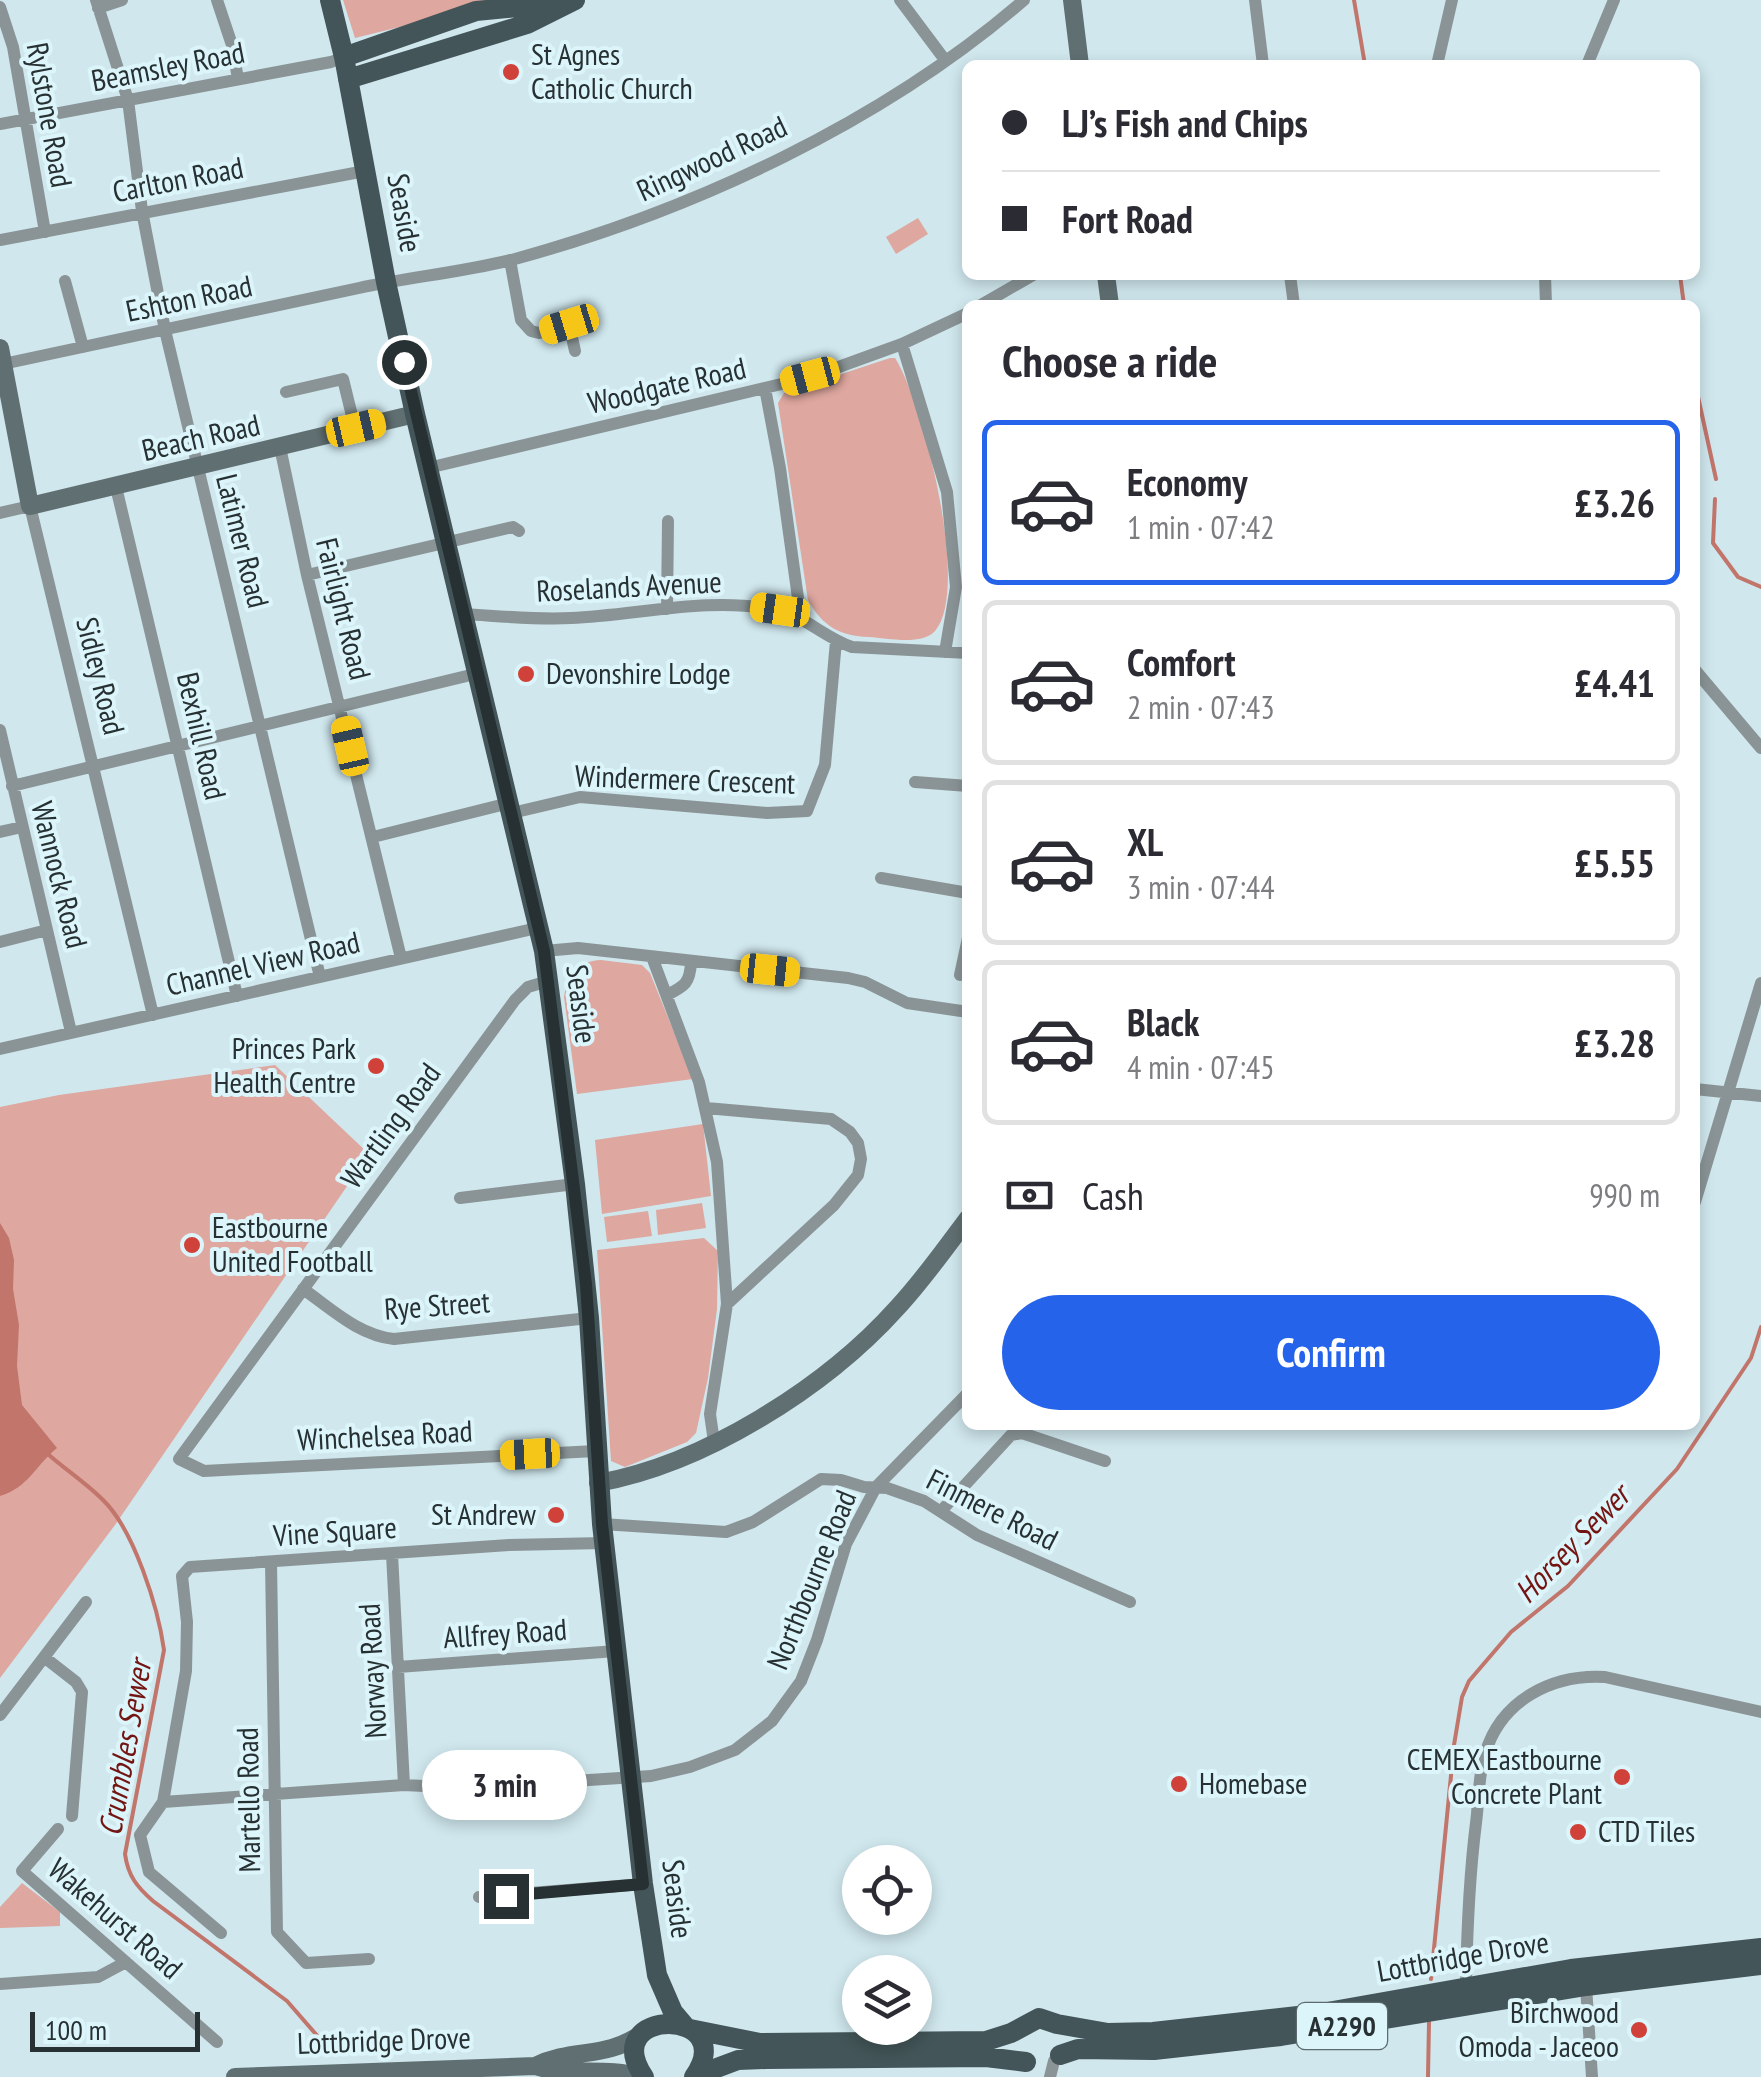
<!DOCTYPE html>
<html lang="en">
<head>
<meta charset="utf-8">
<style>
  :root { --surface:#fff; --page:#f7f7f7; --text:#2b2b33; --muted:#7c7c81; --line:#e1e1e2; --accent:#2563eb }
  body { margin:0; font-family:"PT Sans Narrow",sans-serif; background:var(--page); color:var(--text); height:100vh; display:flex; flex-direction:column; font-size:38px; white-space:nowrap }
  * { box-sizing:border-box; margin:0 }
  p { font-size:32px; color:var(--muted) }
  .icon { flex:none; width:55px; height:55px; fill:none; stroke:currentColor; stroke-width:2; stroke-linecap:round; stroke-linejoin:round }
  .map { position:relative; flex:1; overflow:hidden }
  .panel { position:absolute; left:962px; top:300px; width:738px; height:1130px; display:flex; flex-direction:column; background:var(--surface); border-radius:15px; box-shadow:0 5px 15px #0003 }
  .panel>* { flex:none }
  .banner { position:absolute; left:962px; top:60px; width:738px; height:220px; border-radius:15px; box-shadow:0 5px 15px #0003; display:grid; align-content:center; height:220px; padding:0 40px; background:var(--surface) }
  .buttons { position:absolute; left:842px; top:1845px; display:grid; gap:20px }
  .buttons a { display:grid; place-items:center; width:90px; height:90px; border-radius:50%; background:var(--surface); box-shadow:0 5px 15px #0003; font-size:50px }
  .scale { position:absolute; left:30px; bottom:25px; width:170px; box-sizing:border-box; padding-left:10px; border:5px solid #273032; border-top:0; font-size:28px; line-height:35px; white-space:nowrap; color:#273032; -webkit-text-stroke:8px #dcf5fa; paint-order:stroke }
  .end { position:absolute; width:45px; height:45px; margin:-22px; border:12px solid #273032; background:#fff; box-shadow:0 0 0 5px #fff }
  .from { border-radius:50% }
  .bubble { position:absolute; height:70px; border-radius:35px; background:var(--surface); box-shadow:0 5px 15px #0003; font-size:32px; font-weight:800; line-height:70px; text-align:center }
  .car { position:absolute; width:30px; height:60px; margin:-30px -15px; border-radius:12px; box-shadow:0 0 8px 2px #0007; background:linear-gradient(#f5c518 24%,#345 0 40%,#f5c518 0 76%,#345 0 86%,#f5c518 0) }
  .banner b { display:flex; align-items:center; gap:35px; height:95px; font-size:38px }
  .banner b+b { border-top:2px solid var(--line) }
  .banner i { width:25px; height:25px; background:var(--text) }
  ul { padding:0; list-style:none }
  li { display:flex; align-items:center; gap:30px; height:165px; margin:0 20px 15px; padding:0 20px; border:5px solid var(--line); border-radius:15px }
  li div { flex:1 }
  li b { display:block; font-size:38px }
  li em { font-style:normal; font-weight:800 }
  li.current { border-color:var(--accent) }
  li>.icon { width:90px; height:90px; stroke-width:1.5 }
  h2 { padding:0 40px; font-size:45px; line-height:120px }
  .pay { display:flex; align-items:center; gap:25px; height:110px; padding:0 40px; font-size:38px }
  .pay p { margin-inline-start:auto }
  .cta { display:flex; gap:20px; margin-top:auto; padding:20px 40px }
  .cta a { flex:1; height:115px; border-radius:60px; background:var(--accent); color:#fff; font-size:40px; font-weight:800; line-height:115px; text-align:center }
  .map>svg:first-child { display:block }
  .green { fill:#dea79f }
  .water { fill:#c1756b }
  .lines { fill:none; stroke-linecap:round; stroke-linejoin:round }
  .stream { stroke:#c1756b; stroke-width:4 }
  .street { stroke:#8a9496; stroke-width:12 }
  .secondary { stroke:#606f72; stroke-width:18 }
  .primary { stroke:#435558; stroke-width:20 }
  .route { stroke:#273032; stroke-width:12 }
  .poi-dot { fill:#cf4139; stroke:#dcf5fa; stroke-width:4 }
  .labels { text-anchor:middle; stroke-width:8; stroke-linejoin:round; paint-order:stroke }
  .shield { fill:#dcf5fa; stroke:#5d6b6e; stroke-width:2.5 }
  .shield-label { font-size:28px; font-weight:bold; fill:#273032 }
  .poi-label { font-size:30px; fill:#273032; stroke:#dcf5fa; text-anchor:start }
  .street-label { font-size:30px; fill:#273032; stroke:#dcf5fa }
  .water-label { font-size:32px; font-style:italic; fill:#731512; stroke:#dcf5fa }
</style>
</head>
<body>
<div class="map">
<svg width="1761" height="2077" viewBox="0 0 1761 2077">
  <rect width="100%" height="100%" fill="#cfe7ed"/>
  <path class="green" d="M343,0H509L355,38Z
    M918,218L928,234L896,254L886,237Z
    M890,358H895C923,401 971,590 935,631C921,646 887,638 869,637C840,636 822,626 808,600L778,403L784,393Z
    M601,960L642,965L650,973L693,1079L577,1094L564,997C568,975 577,961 601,960Z
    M275,1065L369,1154L115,1525L0,1678V1107L59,1095Z
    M703,1124L711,1196L602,1214L595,1140Z
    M702,1203L706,1228L658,1235L656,1210Z
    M648,1211L652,1236L607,1242L604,1217Z
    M704,1238L718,1251L717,1309L708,1378L696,1433L687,1442L625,1467L611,1461L597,1250Z
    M22,1883L60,1912V1926L0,1928V1907Z"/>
  <path class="water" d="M0,1223L9,1238L14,1260L13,1289L19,1325L17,1366L22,1405L57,1448C34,1467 29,1487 0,1496Z"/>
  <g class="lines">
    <path class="stream" d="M1354,0L1365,65
      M1680,275L1684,305
      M1695,383L1716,479
      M1715,499L1713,543L1738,577L1761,587
      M49,1455C66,1470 86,1483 103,1500C134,1530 158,1607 164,1650L125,1854C128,1876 137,1887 153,1901L287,2001L334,2055
      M1431,1979L1454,1745L1462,1697L1469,1681L1511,1632L1568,1586L1677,1469L1751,1358L1761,1327
      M1428,2077L1429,2022"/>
    <path class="street" d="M96,0L128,100L142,211L165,330L320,977
      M217,0L232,45L238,79
      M900,0L945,60
      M1255,0L1263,65
      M0,7L13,47L45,232
      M98,8L122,0
      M1437,65L1452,0
      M1587,65L1614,0
      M0,124L331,62L344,57
      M0,240L365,171
      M510,260L521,320L531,331L539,333L569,325
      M1290,275L1294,305
      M1545,275L1546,305
      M65,281L83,347
      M981,305L1033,275
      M567,315L575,351
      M902,344L947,492L956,587L945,652
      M3,364C122,339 240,313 359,288C410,277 464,272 515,259C694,210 883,122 1024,0
      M765,388L780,468L798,598L797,616
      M286,392L343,379L355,428
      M280,447L307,575L401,958
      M428,468L811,377L902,344L968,313
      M116,487L237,996
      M0,513L30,506L153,1015
      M307,575L513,527L519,531
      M667,609L668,521
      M464,614C499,616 536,620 571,618C639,615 709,596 777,610C805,616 825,638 852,647L968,653
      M1695,670L1761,748
      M0,730L71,1032
      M915,782L968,786
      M12,786L479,673
      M512,813L580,797L767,813L807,811L825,765L836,641
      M0,832L22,827
      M373,837L509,803
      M881,878L968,893
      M0,942L47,930
      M544,951L578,948L848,978L865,982L907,1003L968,1012
      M652,957L699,1082L717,1162L727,1304L710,1414L714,1442
      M960,975L968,938
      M548,981L528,987L515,1000L179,1459L204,1471L596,1451
      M667,995C685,986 690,983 691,962
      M0,1049L537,928
      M1695,1089L1761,1096
      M706,1108L831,1119L850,1132L858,1143L861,1159L858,1175L834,1205L727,1304
      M460,1198L575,1184
      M1695,1202L1761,983
      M303,1289C332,1309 358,1335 394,1339L589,1318
      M942,1510L1011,1435L1022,1433L1105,1461
      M602,1524L726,1532L753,1522L821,1479L841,1480L864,1487L887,1488L924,1501L977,1535L1130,1602
      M392,1554L404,1785
      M271,1562L277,1932L306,1963L369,1959
      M44,1657L76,1682L82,1692L72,1816
      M398,1667L616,1651
      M0,1715L86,1602
      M163,1802L404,1785L465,1788L651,1776L690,1767L735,1750L772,1721L801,1681L817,1640L846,1544L876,1487L968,1393
      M58,1829L22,1871L217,2042
      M479,1897L643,1884
      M221,1933L149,1872L140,1835L163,1802L186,1671L187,1622L182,1576L190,1567L509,1545L604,1543
      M1583,1981L1586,1986L1592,2077
      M0,1984L98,1977L126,1962
      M1466,1985C1467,1931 1469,1878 1476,1823C1479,1800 1478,1776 1485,1754C1501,1700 1552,1674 1605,1677L1761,1712
      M1050,2077L1054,2061"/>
    <path class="secondary" d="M1072,0L1080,65
      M1106,275L1110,305
      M0,348L30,506L415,414
      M598,1483C704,1464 825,1388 897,1308C923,1280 945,1249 968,1218
      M535,2066C574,2047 604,2060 643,2033
      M235,2077L535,2066C570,2077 605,2066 641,2077"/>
    <path class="primary" d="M330,0L344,57L386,282L415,414L544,951L575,1184L589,1318L602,1524L643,1884L657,1975L673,2012L684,2025
      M344,57L476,11L559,3
      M348,79L527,24L575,0
      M690,2029L760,2043L986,2041L1011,2033L1039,2018L1057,2024L1108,2033L1153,2032L1316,2014L1571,1969L1761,1948
      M1060,2055L1078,2049L1154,2050L1281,2036L1586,1986L1761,1965
      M695,2076L738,2060L766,2059L986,2057L1026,2062
      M644,2077C596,2006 742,2007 694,2077"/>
  </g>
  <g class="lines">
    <path class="route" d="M404,362L544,951L586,1284L602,1524L643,1884L506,1896"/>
  </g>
  <g class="poi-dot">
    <circle cx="511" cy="72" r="10"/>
    <circle cx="526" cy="674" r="10"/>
    <circle cx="376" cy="1066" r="10"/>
    <circle cx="192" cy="1245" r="10"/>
    <circle cx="556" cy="1515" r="10"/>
    <circle cx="1622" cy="1777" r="10"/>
    <circle cx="1179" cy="1784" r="10"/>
    <circle cx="1578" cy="1832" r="10"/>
    <circle cx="1639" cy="2030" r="10"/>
  </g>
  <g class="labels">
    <rect class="shield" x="1297" y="2003" width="90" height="46" rx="8"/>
    <g class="shield-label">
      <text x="1342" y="2036">A2290</text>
    </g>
    <g class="poi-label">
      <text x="531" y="65">St Agnes<tspan x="531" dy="34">Catholic Church</tspan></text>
      <text x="546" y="684">Devonshire Lodge</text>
      <text x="356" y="1059" text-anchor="end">Princes Park<tspan x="356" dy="34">Health Centre</tspan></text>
      <text x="212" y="1238">Eastbourne<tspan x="212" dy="34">United Football</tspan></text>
      <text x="536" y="1525" text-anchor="end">St Andrew</text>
      <text x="1602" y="1770" text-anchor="end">CEMEX Eastbourne<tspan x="1602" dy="34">Concrete Plant</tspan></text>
      <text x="1199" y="1794">Homebase</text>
      <text x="1598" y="1842">CTD Tiles</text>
      <text x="1619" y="2023" text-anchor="end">Birchwood<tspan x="1619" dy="34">Omoda - Jaceoo</tspan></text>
    </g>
    <g class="street-label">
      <text transform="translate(168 67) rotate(-11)" y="10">Beamsley Road</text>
      <text transform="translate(49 115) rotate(80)" y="10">Rylstone Road</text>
      <text transform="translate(712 159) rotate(-25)" y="10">Ringwood Road</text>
      <text transform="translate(178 180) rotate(-11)" y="10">Carlton Road</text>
      <text transform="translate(404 213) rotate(80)" y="10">Seaside</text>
      <text transform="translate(189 299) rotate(-12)" y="10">Eshton Road</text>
      <text transform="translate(667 386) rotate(-13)" y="10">Woodgate Road</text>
      <text transform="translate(201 438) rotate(-13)" y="10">Beach Road</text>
      <text transform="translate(242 541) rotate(76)" y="10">Latimer Road</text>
      <text transform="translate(629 587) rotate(-3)" y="10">Roselands Avenue</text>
      <text transform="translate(343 609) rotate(76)" y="10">Fairlight Road</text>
      <text transform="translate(100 676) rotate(76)" y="10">Sidley Road</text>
      <text transform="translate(201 736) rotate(77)" y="10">Bexhill Road</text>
      <text transform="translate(685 780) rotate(2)" y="10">Windermere Crescent</text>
      <text transform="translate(59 875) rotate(76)" y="10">Wannock Road</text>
      <text transform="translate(263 964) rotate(-13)" y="10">Channel View Road</text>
      <text transform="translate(581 1004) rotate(83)" y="10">Seaside</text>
      <text transform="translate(391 1126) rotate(-54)" y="10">Wartling Road</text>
      <text transform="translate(437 1306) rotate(-4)" y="10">Rye Street</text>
      <text transform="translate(385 1436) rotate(-3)" y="10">Winchelsea Road</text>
      <text transform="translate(992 1510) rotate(27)" y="10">Finmere Road</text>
      <text transform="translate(335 1532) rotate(-4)" y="10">Vine Square</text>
      <text transform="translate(812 1580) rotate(-68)" y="10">Northbourne Road</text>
      <text transform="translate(505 1634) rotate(-4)" y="10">Allfrey Road</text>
      <text transform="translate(373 1671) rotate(-93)" y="10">Norway Road</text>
      <text transform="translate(249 1800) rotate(-91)" y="10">Martello Road</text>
      <text transform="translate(677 1899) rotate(83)" y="10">Seaside</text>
      <text transform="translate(115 1919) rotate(41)" y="10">Wakehurst Road</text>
      <text transform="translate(1463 1957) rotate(-10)" y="10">Lottbridge Drove</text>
      <text transform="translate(384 2041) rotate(-2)" y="10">Lottbridge Drove</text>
    </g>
    <g class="water-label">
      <text transform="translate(1572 1544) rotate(-46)" y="11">Horsey Sewer</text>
      <text transform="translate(125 1748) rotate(-80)" y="11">Crumbles Sewer</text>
    </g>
  </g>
</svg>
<div class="buttons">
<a><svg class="icon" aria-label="locate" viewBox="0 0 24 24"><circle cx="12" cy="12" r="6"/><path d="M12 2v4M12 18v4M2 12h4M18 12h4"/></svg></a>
<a><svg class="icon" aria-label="layers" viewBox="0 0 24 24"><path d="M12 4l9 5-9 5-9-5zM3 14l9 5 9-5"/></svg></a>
</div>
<div class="scale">100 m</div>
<i class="end from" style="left:404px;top:362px"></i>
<i class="end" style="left:506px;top:1896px"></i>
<div class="bubble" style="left:422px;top:1750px;width:165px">3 min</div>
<i class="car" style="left:569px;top:324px;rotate:253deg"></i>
<i class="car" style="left:810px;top:376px;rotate:255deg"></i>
<i class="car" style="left:356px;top:428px;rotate:77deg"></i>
<i class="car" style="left:780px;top:610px;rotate:278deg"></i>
<i class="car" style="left:350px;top:746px;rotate:347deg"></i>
<i class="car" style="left:770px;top:970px;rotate:96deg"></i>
<i class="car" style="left:530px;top:1454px;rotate:267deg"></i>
<div class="banner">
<b><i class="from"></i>LJ’s Fish and Chips</b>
<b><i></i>Fort Road</b>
</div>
<section class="panel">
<h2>Choose a ride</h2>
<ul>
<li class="current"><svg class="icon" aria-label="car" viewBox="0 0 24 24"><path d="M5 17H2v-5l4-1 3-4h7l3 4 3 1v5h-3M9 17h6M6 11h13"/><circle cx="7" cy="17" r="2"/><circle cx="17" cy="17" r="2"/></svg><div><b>Economy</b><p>1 min · 07:42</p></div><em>£3.26</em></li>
<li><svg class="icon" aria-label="car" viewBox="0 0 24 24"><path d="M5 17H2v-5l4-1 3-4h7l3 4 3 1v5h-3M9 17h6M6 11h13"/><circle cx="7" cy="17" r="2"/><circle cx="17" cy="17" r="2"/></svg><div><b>Comfort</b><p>2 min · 07:43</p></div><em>£4.41</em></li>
<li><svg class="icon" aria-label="car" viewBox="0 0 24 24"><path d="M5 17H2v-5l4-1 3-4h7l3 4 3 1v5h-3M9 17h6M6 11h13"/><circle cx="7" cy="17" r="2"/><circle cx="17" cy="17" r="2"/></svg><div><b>XL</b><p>3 min · 07:44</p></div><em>£5.55</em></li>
<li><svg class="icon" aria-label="car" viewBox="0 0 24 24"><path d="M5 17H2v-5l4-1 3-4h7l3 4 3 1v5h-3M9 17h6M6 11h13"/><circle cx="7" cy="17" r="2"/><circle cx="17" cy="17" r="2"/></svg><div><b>Black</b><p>4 min · 07:45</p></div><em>£3.28</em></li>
</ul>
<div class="pay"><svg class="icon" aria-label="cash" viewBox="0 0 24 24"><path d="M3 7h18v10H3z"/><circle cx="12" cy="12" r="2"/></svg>Cash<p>990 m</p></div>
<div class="cta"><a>Confirm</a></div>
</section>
</div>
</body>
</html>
